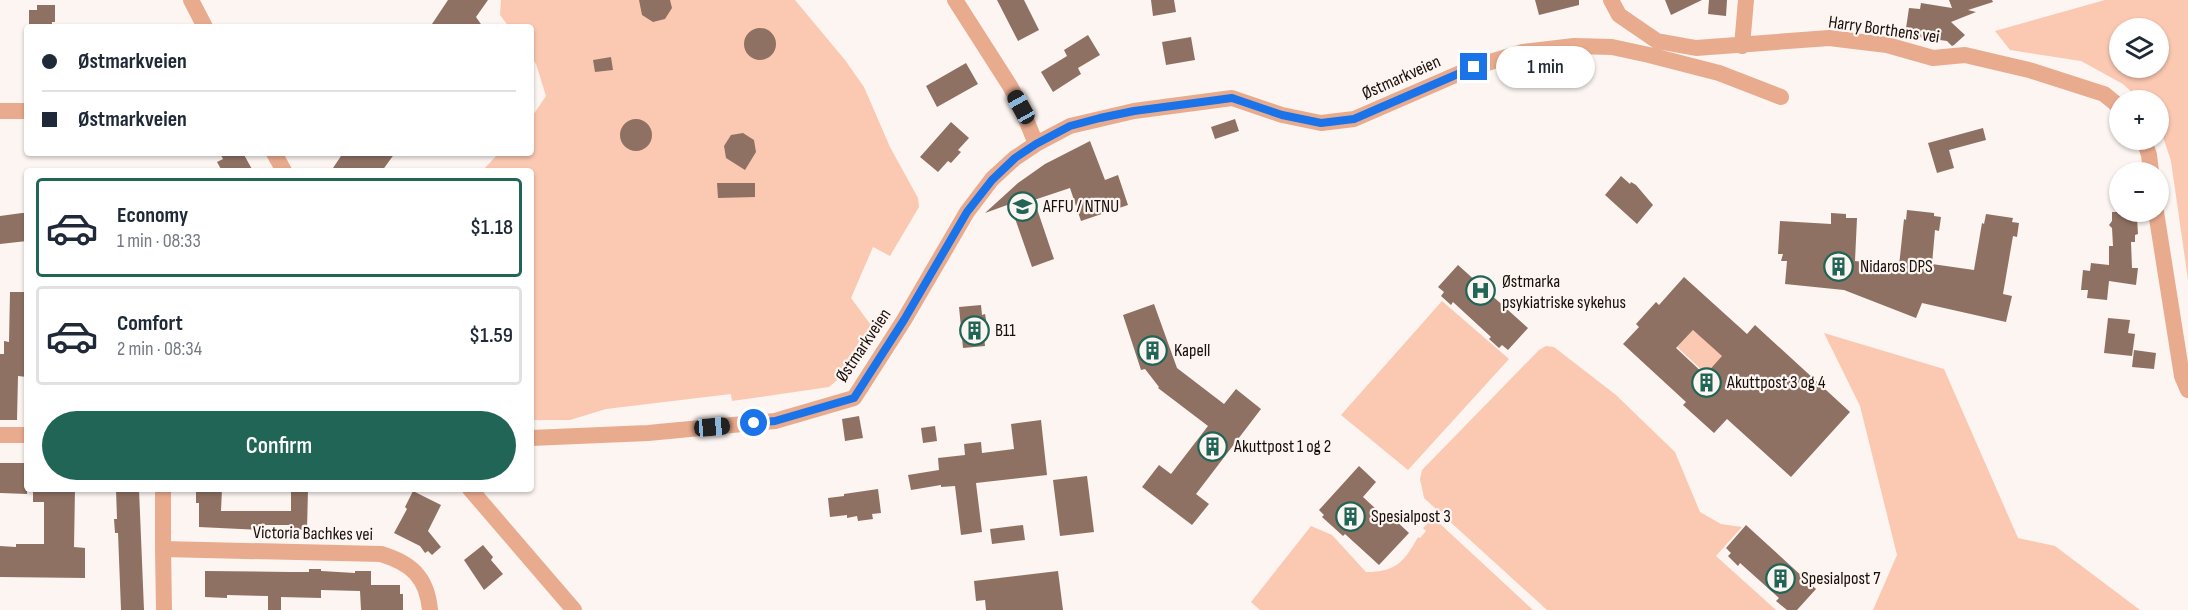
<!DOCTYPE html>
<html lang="en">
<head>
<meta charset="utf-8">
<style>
  :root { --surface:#fff; --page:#f2f2f3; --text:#1f2937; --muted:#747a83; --line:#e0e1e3; --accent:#216556 }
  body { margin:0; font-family:"Sofia Sans Condensed",sans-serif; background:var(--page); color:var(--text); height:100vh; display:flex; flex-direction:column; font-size:22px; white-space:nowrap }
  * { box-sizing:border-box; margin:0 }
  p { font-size:20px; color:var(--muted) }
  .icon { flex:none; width:33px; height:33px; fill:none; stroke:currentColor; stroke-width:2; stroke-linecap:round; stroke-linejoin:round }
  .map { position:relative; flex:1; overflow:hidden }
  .details { position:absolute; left:24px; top:168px; width:510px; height:324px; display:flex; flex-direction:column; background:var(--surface); border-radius:6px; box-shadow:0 2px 4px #0004 }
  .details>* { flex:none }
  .banner { position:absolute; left:24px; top:24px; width:510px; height:132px; border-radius:6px; box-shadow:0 2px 4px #0004; display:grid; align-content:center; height:132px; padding:0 18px; background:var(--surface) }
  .buttons { position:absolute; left:2109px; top:18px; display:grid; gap:12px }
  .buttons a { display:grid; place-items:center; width:60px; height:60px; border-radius:50%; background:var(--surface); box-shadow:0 2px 4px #0004; font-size:30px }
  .end { position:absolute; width:27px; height:27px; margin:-14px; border:8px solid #1a73e8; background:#fff; box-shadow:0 0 0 3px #fff }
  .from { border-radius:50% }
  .bubble { position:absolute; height:42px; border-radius:21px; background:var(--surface); box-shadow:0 2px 4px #0004; font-size:20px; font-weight:600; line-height:42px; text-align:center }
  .car { position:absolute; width:18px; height:36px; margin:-18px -9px; border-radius:8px; box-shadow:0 0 4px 2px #0007; background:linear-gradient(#222 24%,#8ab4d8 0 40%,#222 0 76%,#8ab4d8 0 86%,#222 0) }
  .banner b { display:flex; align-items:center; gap:21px; height:57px; font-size:22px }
  .banner b+b { border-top:2px solid var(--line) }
  .banner i { width:15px; height:15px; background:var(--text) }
  ul { padding:10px 0 0; list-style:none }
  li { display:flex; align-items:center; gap:18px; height:99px; margin:0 12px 9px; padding:0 6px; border:3px solid var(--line); border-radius:6px }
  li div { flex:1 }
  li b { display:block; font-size:22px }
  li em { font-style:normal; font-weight:600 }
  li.active { border-color:var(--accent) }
  li>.icon { width:54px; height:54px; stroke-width:1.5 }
  .cta { display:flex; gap:12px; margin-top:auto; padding:12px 18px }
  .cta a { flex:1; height:69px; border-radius:36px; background:var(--accent); color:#fff; font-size:24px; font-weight:600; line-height:69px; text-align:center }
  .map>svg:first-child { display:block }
  .green { fill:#fbc9b2; fill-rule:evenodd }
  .building { fill:#8f7163; fill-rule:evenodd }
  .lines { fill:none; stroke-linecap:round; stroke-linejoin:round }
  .minor { stroke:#e9ab8e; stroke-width:16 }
  .route { stroke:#1a73e8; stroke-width:8 }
  .labels { text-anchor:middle; stroke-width:4.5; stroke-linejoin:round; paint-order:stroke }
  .street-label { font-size:18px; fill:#1a0e09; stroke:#fcf5f2 }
  .poi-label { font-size:18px; fill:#1a0e09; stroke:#fcf5f2; text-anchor:start }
</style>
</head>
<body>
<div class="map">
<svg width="2188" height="610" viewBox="0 0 2188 610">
  <rect width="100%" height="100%" fill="#fcf5f2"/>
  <path class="green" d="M501,0H795L845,60L864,87L890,147L918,198L919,207L890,256L873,247L851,298L873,328L862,359L829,387L732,401L731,394L606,409L570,420H531V171H482L499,153H531V118L546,96L536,64L531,57V27H509L500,15Z
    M2105,0H2188V280L2171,161L2159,125L2158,100H2140L2123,84L2081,61L2010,50L1995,31ZM2120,28H2158V68H2120Z
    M1442,301L1509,359L1408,470L1341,415Z
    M1694,329L1724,356L1706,374L1677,347Z
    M1824,333L1944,369L2018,538L2055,546L2140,610H1873L1897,555L1860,406Z
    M1546,346L1554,347L1616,395L1675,452L1700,512L1721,524L1742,527L1716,556L1776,610H1547L1424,498L1420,479L1422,470L1539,350Z
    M1431,520L1437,521L1533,610H1260L1251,602L1311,526L1332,535L1366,572C1396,572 1404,562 1418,537L1420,538L1426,531L1423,528Z"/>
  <path class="building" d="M448,0H488L476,17L483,27H430Z
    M639,0H670L672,8L665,19L653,22L642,15Z
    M997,0H1024L1039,30L1018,41Z
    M1151,0H1174L1176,12L1153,16Z
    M1535,0H1579V5L1539,15Z
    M1665,0H1702L1671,15Z
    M1709,0H1727L1726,16L1708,14Z
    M1949,0H1992L1993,2L1968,10L1976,12L1951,22L1965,35L1954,45L1952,46L1947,41L1905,35L1909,8L1920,9L1921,3L1952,8Z
    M37,5H55V22H52V27H29V10H37Z
    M744 44a16 16 0 1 1 32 0a16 16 0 1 1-32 0Z
    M1088,35L1100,55L1078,68L1081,74L1053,92L1041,72L1067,56L1064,50Z
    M1191,37L1195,60L1166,65L1162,42Z
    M611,57L613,70L595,72L593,60Z
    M966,63L978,84L937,107L926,86Z
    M1235,119L1239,131L1215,139L1211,127Z
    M620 135a16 16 0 1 1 32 0a16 16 0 1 1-32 0Z
    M951,122L969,138L958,150L961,152L951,163L948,161L938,172L920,157Z
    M1983,128L1986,140L1949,150L1954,168L1937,173L1928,143Z
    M743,133L754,140L756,152L745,170L726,158L724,146L731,135Z
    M1090,141L1105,180L1118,175L1128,205L1081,221L1070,188L1034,200L1054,259L1032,267L1010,204L985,213L1018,183L1045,164Z
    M220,153H243L253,171H222L217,162L223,159Z
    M343,153H395L382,171H331Z
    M1621,176L1630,184L1631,182L1636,185L1653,205L1637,224L1605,195Z
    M717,183H755V197L718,198Z
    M1907,210L1934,213V216L1941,217L1939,231L1935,230L1932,264L1974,270L1982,223L1984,224L1986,214L2013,218L2012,222L2019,223L2017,237L2013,236L2003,294L2012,296L2006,322L1922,303L1916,318L1844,290L1785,284L1787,261H1781L1783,254H1778L1780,221L1831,224V213L1846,214V218H1857L1855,261L1899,266L1904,219L1906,220Z
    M2112,212H2134L2135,218H2137L2138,234L2135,235V242H2131L2132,268H2138L2136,285L2109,281L2107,300L2087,298L2088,290H2081L2083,270L2090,271L2091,263L2109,265V246H2113L2112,228L2109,225L2112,221Z
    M22,213H27V241L0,244V216Z
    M1458,265L1528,328L1508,350L1502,345L1499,348L1489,339L1491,337L1453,302L1451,305L1441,296L1444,292L1438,287Z
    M1684,277L1747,334L1755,325L1850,412L1791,477L1727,419L1714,433L1683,405L1686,402L1623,344L1639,327L1636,324L1656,302L1659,305ZM1693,330L1722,356L1705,375L1676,348Z
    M10,292H27V377L18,376L17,420H0V354H4V341L9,342Z
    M1154,304L1177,368L1224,404L1236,389L1261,409L1196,494L1209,504L1192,525L1142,487L1159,465L1171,474L1208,426L1158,388L1159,387L1145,369L1141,370L1123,315Z
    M981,305L982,315L985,314L987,325L988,336H984L985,346L963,348L959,307Z
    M2108,318L2130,320L2128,333L2135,334L2132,356L2104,353Z
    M2134,350L2156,353L2154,369L2132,367Z
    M859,416L863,438L845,441L842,419Z
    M1041,420L1047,475L976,483L982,532L961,535L955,486L941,487V485L911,490L908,475L939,470L938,458L965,455L964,444L981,442L982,453L1014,449L1011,424Z
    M935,426L937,441L923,443L921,428Z
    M0,463H27V494L0,493Z
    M1359,466L1376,482L1363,497L1389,521L1392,517L1409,533L1379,565L1345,534L1343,536L1322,517L1324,515L1319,510Z
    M1087,476L1094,532L1060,536L1053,480Z
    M33,489H75L74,547L85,548V578L0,577V546L16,547V544H44V502H33Z
    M116,489H139L144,610H121L118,533H115L114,519H117Z
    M196,489H222L221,511H291V489H308L307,530L291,529V525H261V530L199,527V503H196Z
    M878,489L881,513L872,514L873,519L858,521L857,516L847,518V515L830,517L828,498L844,496V494Z
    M413,491L441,505L428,531L441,547L432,555L428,551L425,553L420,546L394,533L407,509L405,507Z
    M1023,525L1025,540L992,544L990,529Z
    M1746,525L1816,589L1797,610H1787L1776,601L1779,598L1740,563L1738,566L1728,556L1731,553L1726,548Z
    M483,545L493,557L491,560L503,574L484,590L464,560Z
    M309,569H321V571L355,573V571H371V585H400V594H403V610H361L360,591L321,590V598L281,597V610H268V596L227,595V598L205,597V571L290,572H309Z
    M1058,571L1063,610H986L985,600L976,601L974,581Z"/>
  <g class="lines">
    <path class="minor" d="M191,0L205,27
      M955,0L1010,86L1021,107L1036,144
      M1611,0L1619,15L1657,41L1696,48L1829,38L1887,45L1933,58L1965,55L2029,70L2104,94L2120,107
      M1742,46L1746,0
      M0,111H27
      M2144,140L2149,155L2151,172
      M274,153L284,171
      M2156,212L2182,376L2188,390
      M0,435H27
      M531,438L648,433L775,421L854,398L904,320L967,212L992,179L1015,158L1036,144L1070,126L1134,111L1232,98L1282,115L1321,123L1354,119L1474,67L1523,52L1574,46L1612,47L1649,55L1719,73L1781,97
      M163,489V549
      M470,489L574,610
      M164,610L163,549L381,554C411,563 427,577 430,610"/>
  </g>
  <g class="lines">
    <path class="route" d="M754,423L775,421L854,398L904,320L967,212L992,180L1015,158L1036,144L1070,126L1100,118L1134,111L1232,98L1282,115L1321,123L1354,119L1474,67"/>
  </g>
  <defs>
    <symbol id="university-ring" viewBox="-11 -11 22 22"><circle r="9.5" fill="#fcf5f2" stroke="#216556" stroke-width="1.5"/><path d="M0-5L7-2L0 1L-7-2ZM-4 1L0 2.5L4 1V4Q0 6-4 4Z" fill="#216556"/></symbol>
    <symbol id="building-ring" viewBox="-11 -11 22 22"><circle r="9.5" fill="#fcf5f2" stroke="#216556" stroke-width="1.5"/><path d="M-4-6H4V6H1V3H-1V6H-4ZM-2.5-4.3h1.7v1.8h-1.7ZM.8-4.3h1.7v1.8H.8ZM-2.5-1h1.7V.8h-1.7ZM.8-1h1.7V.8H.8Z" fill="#216556"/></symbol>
    <symbol id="hospital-ring" viewBox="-11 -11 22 22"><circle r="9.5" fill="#fcf5f2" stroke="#216556" stroke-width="1.5"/><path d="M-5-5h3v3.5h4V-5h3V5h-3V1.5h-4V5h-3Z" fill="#216556"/></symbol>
  </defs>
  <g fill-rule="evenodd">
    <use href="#university-ring" x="1006" y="190" width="33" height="33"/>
    <use href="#building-ring" x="1822" y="250" width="33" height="33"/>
    <use href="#hospital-ring" x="1464" y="274" width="33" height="33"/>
    <use href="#building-ring" x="958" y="314" width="33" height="33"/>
    <use href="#building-ring" x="1136" y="334" width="33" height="33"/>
    <use href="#building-ring" x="1690" y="366" width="33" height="33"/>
    <use href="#building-ring" x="1196" y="430" width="33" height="33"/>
    <use href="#building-ring" x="1334" y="500" width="33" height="33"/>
    <use href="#building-ring" x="1764" y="562" width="33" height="33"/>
  </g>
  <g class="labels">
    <g class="street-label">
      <text transform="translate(1884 29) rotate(8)" y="6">Harry Borthens vei</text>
      <text transform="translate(1401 77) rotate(-24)" y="6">Østmarkveien</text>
      <text transform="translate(863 345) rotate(-56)" y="6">Østmarkveien</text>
      <text transform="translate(313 533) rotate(1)" y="6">Victoria Bachkes vei</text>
    </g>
    <g class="poi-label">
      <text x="1043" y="212">AFFU / NTNU</text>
      <text x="1860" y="272">Nidaros DPS</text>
      <text x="1502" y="287">Østmarka<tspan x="1502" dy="21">psykiatriske sykehus</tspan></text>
      <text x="995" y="336">B11</text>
      <text x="1174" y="356">Kapell</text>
      <text x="1727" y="388">Akuttpost 3 og 4</text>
      <text x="1234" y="452">Akuttpost 1 og 2</text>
      <text x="1371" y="522">Spesialpost 3</text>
      <text x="1801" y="584">Spesialpost 7</text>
    </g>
  </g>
</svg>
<div class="buttons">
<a><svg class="icon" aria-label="layers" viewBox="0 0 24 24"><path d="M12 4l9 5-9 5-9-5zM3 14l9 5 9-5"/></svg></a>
<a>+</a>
<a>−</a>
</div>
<i class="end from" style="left:754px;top:423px"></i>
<i class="end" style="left:1474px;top:67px"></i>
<div class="bubble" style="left:1496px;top:46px;width:99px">1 min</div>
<i class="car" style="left:1021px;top:107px;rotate:331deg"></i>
<i class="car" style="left:712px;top:427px;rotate:85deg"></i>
<div class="banner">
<b><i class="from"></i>Østmarkveien</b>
<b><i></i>Østmarkveien</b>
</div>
<section class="details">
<ul>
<li class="active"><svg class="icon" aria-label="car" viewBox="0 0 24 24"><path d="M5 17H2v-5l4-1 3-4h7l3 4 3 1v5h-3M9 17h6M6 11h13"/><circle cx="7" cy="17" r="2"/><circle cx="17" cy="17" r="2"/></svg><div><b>Economy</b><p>1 min · 08:33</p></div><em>$1.18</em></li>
<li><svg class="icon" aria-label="car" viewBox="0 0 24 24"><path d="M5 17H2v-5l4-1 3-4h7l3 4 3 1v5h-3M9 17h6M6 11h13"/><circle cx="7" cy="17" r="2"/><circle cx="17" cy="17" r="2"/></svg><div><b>Comfort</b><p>2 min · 08:34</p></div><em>$1.59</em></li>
</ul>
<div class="cta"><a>Confirm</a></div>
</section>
</div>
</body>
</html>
